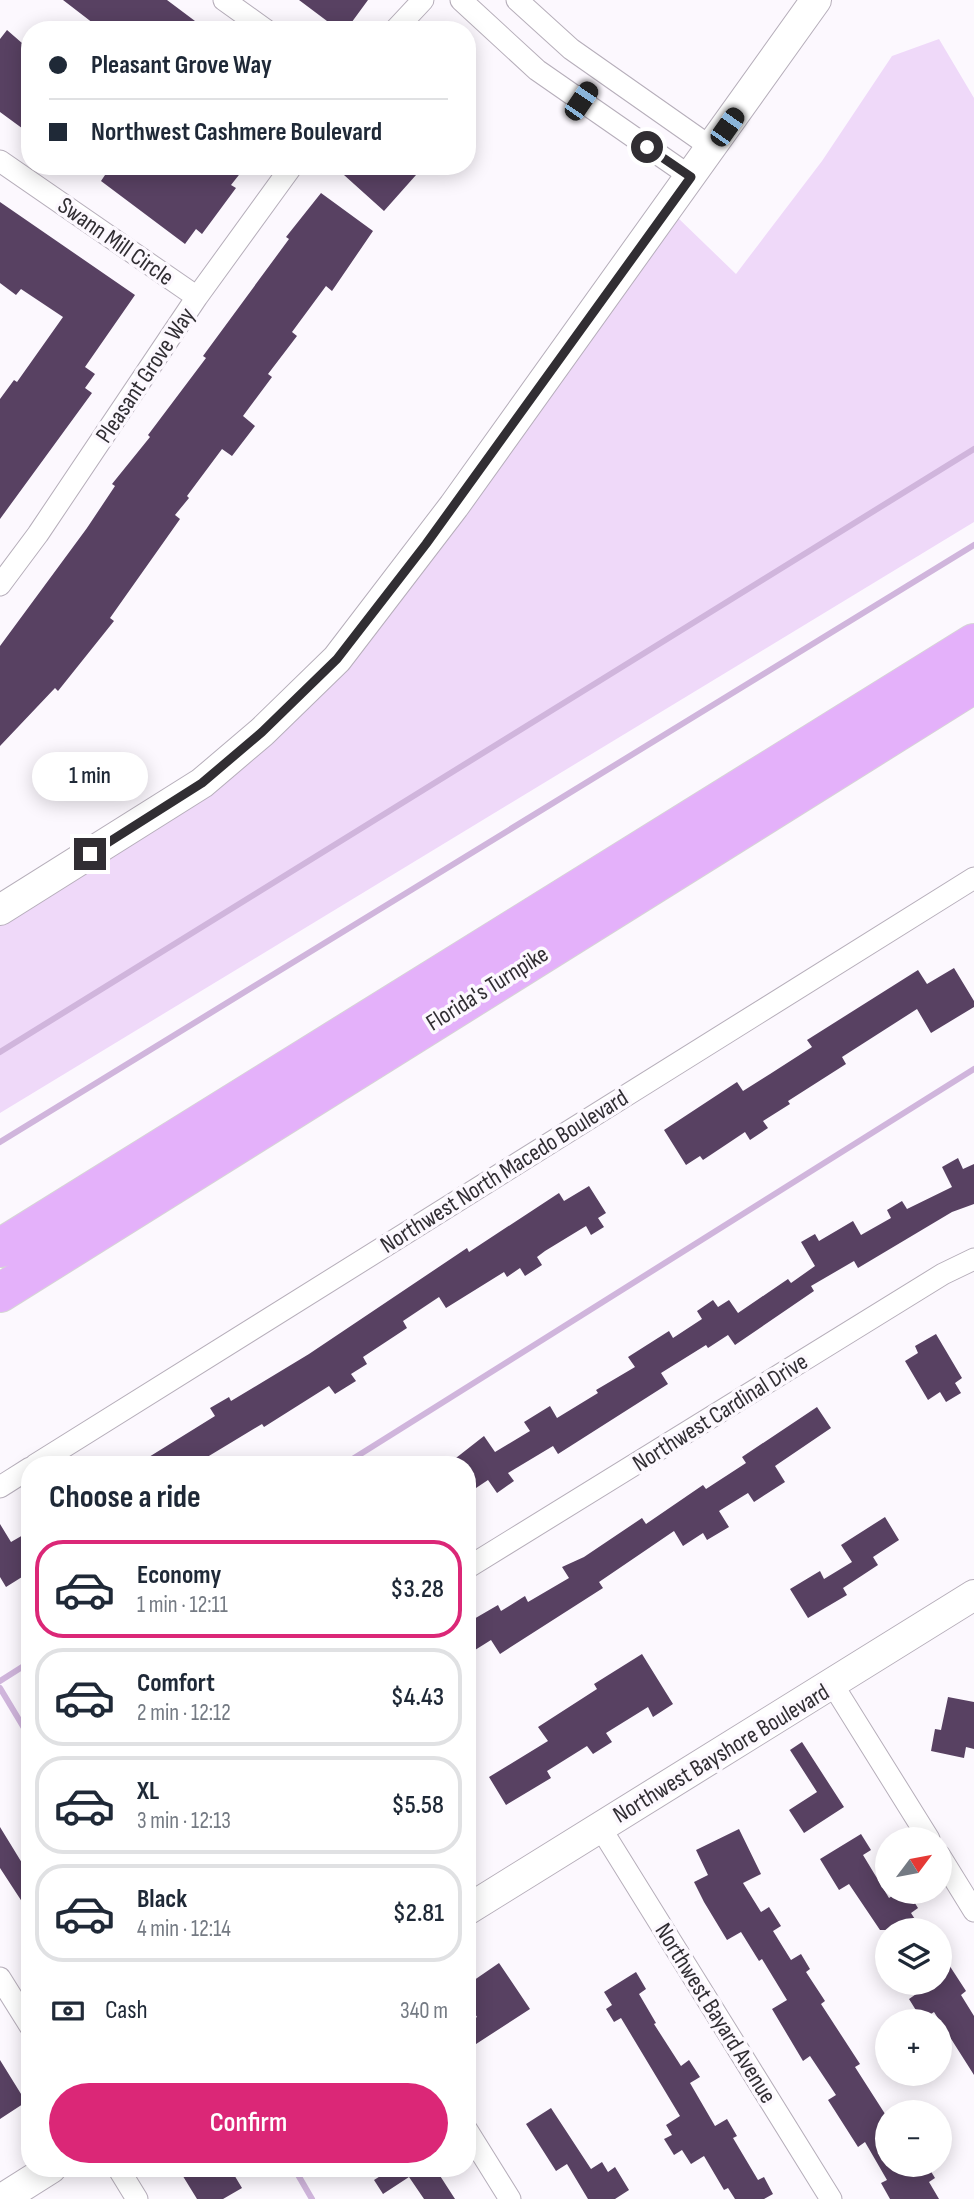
<!DOCTYPE html>
<html lang="en">
<head>
<meta charset="utf-8">
<style>
  :root { --surface:#fff; --page:#f2f2f3; --text:#1f2937; --muted:#747a83; --line:#e0e1e3; --accent:#db2777 }
  body { margin:0; font-family:"Sofia Sans Condensed",sans-serif; background:var(--page); color:var(--text); height:100vh; display:flex; flex-direction:column; font-size:26px; white-space:nowrap }
  * { box-sizing:border-box; margin:0 }
  p { font-size:23px; color:var(--muted) }
  .icon { flex:none; width:38px; height:38px; fill:none; stroke:currentColor; stroke-width:2; stroke-linecap:round; stroke-linejoin:round }
  .map { position:relative; flex:1; overflow:hidden }
  .side { position:absolute; left:21px; top:1456px; width:455px; height:721px; display:flex; flex-direction:column; background:var(--surface); border-radius:28px; box-shadow:0 4px 18px #0003 }
  .side>* { flex:none }
  .banner { position:absolute; left:21px; top:21px; width:455px; height:154px; border-radius:28px; box-shadow:0 4px 18px #0003; display:grid; align-content:center; height:154px; padding:0 28px; background:var(--surface) }
  .needle { width:46px; rotate:58deg }
  .fabs { position:absolute; left:875px; top:1827px; display:grid; gap:14px }
  .fabs a { display:grid; place-items:center; width:77px; height:77px; border-radius:50%; background:var(--surface); box-shadow:0 4px 18px #0003; font-size:35px }
  .end { position:absolute; width:32px; height:32px; margin:-16px; border:9px solid #312e33; background:#fff; box-shadow:0 0 0 4px #fff }
  .from { border-radius:50% }
  .bubble { position:absolute; height:49px; border-radius:24px; background:var(--surface); box-shadow:0 4px 18px #0003; font-size:23px; font-weight:600; line-height:49px; text-align:center }
  .car { position:absolute; width:21px; height:42px; margin:-21px -10px; border-radius:9px; box-shadow:0 0 5px 2px #0007; background:linear-gradient(#222 24%,#8ab4d8 0 40%,#222 0 76%,#8ab4d8 0 86%,#222 0) }
  .banner b { display:flex; align-items:center; gap:24px; height:66px; font-size:26px }
  .banner b+b { border-top:2px solid var(--line) }
  .banner i { width:18px; height:18px; background:var(--text) }
  ul { padding:0; list-style:none }
  li { display:flex; align-items:center; gap:21px; height:98px; margin:0 14px 10px; padding:0 14px; border:4px solid var(--line); border-radius:28px }
  li div { flex:1 }
  li b { display:block; font-size:26px }
  li em { font-style:normal; font-weight:600 }
  li.selected { border-color:var(--accent) }
  li>.icon { width:63px; height:63px; stroke-width:1.5 }
  h2 { padding:0 28px; font-size:32px; line-height:84px }
  .pay { display:flex; align-items:center; gap:18px; height:77px; padding:0 28px; font-size:26px }
  .pay p { margin-inline-start:auto }
  .primary-button { display:flex; gap:14px; margin-top:auto; padding:14px 28px }
  .primary-button a { flex:1; height:80px; border-radius:42px; background:var(--accent); color:#fff; font-size:28px; font-weight:600; line-height:80px; text-align:center }
  .map>svg:first-child { display:block }
  .green { fill:#efd9f9 }
  .lines { fill:none; stroke-linecap:round; stroke-linejoin:round }
  .stream { stroke:#d0b5dc; stroke-width:6 }
  .building { fill:#584162 }
  .street-casing { stroke:#b6aeba; stroke-width:23 }
  .secondary-casing { stroke:#b6aeba; stroke-width:32 }
  .highway-casing { stroke:#d6d5d6; stroke-width:40 }
  .street { stroke:#fff; stroke-width:21 }
  .secondary { stroke:#fff; stroke-width:30 }
  .highway { stroke:#e4b1fa; stroke-width:38 }
  .route { stroke:#312e33; stroke-width:9 }
  .labels { text-anchor:middle; stroke-width:7; stroke-linejoin:round; paint-order:stroke }
  .street-label { font-size:24px; fill:#312e33; stroke:#fcf8fe }
</style>
</head>
<body>
<div class="map">
<svg width="974" height="2199" viewBox="0 0 974 2199">
  <rect width="100%" height="100%" fill="#fcf8fe"/>
  <path class="green" d="M939,39L974,98V522L0,1113V922L270,739L676,216L736,274L822,161L892,56Z"/>
  <g class="lines">
    <path class="stream" d="M0,1052L974,449
      M0,1142L974,545
      M343,1465L974,1069
      M0,1681L30,1662
      M0,1688L30,1738
      M294,2168L312,2199"/>
  </g>
  <path class="building" d="M63,0H167L207,30H102Z
    M299,0H368L346,30H339Z
    M7,30L30,50V134L0,112V39Z
    M111,166H246L231,185L236,188L202,234L196,229L185,244L101,181Z
    M334,166H424L384,211Z
    M321,193L373,231L332,291L326,286L292,332L297,336L268,374L272,377L243,416L255,426L232,456L222,449L187,496L189,498L175,515L180,519L110,618L114,621L58,691L55,688L0,746V646L87,528L115,486L112,484L150,437L148,435L206,358L203,356L289,239L286,237Z
    M0,202L135,295L85,367L95,374L85,388L92,393L0,519V399L14,380L17,382L63,317L21,289L16,295L0,283Z
    M954,968L974,1001V1007L931,1033L917,1009L842,1057L846,1064L788,1101L790,1104L763,1121L768,1128L750,1140L745,1132L703,1160L700,1156L686,1165L664,1130L737,1082L743,1091L770,1074L812,1047L807,1040L918,970L927,984Z
    M958,1158L963,1169L974,1164V1204L952,1212L858,1268L854,1261L811,1286L814,1291L735,1345L728,1335L708,1348L706,1345L661,1373L668,1384L558,1454L553,1446L508,1473L514,1481L497,1493L488,1480L467,1494V1465H447L484,1436L495,1452L530,1431L524,1422L550,1406L557,1418L598,1393L596,1390L635,1367L628,1357L669,1331L673,1338L702,1319L697,1311L713,1300L718,1307L729,1300L738,1313L788,1279L791,1283L815,1266L801,1242L815,1234L819,1241L853,1221L861,1235L891,1218L887,1210L902,1201L907,1209L952,1187L942,1167Z
    M589,1186L606,1213L598,1218L604,1227L591,1235L586,1226L545,1251L537,1257L542,1265L525,1276L520,1268L507,1277L504,1272L446,1308L439,1297L403,1321L407,1328L363,1357L367,1364L351,1374L356,1381L335,1394L329,1386L264,1427L262,1424L194,1465H136L215,1416L210,1408L229,1397L231,1401L309,1354L467,1248L469,1252L559,1193L564,1201Z
    M936,1334L962,1378L955,1383L961,1393L946,1402L940,1392L928,1400L905,1361L918,1353L915,1346Z
    M817,1407L831,1428L775,1466L785,1482L754,1502L748,1493L719,1511L729,1527L707,1540L703,1533L683,1546L674,1531L599,1582L603,1588L500,1654L491,1640L467,1655V1623L498,1605L501,1611L525,1596L528,1602L569,1578L562,1567L584,1557L642,1518L646,1524L703,1485L706,1489L746,1463L742,1457Z
    M885,1517L899,1540L873,1557L878,1565L843,1588L847,1595L808,1618L790,1589L820,1571L824,1579L852,1562L841,1545Z
    M0,1524L11,1542L30,1531V1572L6,1587L0,1577Z
    M642,1654L673,1704L653,1717L648,1707L606,1733L612,1742L593,1754L587,1746L547,1771L551,1778L506,1805L489,1777L548,1741L538,1727L597,1689L594,1684Z
    M948,1697L974,1702V1749L966,1747L964,1758L931,1751L935,1729L941,1730Z
    M802,1742L844,1807L804,1833L789,1810L817,1792L790,1750Z
    M0,1827L30,1876V1914L0,1868Z
    M739,1829L761,1874L743,1883L761,1912L769,1907L781,1926L773,1931L791,1960L801,1954L810,1969L806,1972L825,2001L821,2004L860,2064L855,2067L887,2117V2165H927L935,2178L929,2182L939,2199H890L881,2183L887,2180L865,2142L858,2147L828,2100L836,2095L810,2056L803,2061L772,2009L787,2000L762,1959L759,1961L741,1932L727,1940L704,1902L694,1882L708,1875L696,1850Z
    M861,1834L871,1850L863,1855L889,1898L898,1892H908L918,1908L911,1913L922,1930H880L849,1884L839,1890L820,1859Z
    M940,1951L966,1991L961,1995L974,2016V2075L934,2012L922,2020L909,1999L922,1990L917,1983H940Z
    M499,1963L530,2009L473,2046L467,2038V2023L477,2017L467,2002V1985Z
    M636,1972L646,1989L639,1994L656,2023L654,2024L681,2066L689,2060L700,2077L690,2083L715,2126L727,2119L737,2136L733,2138L758,2180L764,2177L773,2194L764,2199H735L728,2188L724,2190L704,2156L691,2164L682,2150L674,2155L664,2139L672,2135L666,2125L680,2116L621,2018L614,2022L606,2009L612,2005L604,1992Z
    M0,2060L26,2102L0,2119Z
    M551,2108L591,2169L602,2162L608,2172L615,2167L629,2190L615,2199H588L567,2164L556,2171L526,2124Z
    M190,2168H230L242,2188L223,2199H197L181,2173Z
    M377,2168H435L455,2199H424L409,2177L383,2194L374,2180L382,2175Z"/>
  <g class="lines">
    <defs>
      <path id="street" d="M224,0L266,30
        M461,0L537,70L691,177
        M517,0L571,49L712,148
        M395,30L423,0
        M0,161L197,297
        M0,585L38,534L197,297L292,166
        M35,1465L974,878
        M0,1487L30,1468
        M467,1568L943,1274L974,1259
        M833,1685L929,1839
        M600,1827L831,2199
        M940,1856L974,1911
        M0,1978L30,2026
        M467,2130L510,2199
        M118,2168L137,2199"/>
      <path id="secondary" d="M0,910L202,783L262,732L337,659L454,506L816,0
        M467,1910L974,1595
        M2,2199L51,2168"/>
      <path id="highway" d="M0,1248L974,643
        M0,1293L974,684"/>
    </defs>
    <use href="#street" class="street-casing"/>
    <use href="#secondary" class="secondary-casing"/>
    <use href="#highway" class="highway-casing"/>
    <use href="#street" class="street"/>
    <use href="#secondary" class="secondary"/>
    <use href="#highway" class="highway"/>
  </g>
  <g class="lines">
    <path class="route" d="M90,854L202,783L262,732L337,659L426,544L691,177L647,147"/>
  </g>
  <g class="labels">
    <g class="street-label">
      <text transform="translate(116 241) rotate(35)" y="8">Swann Mill Circle</text>
      <text transform="translate(145 375) rotate(-56)" y="8">Pleasant Grove Way</text>
      <text transform="translate(487 988) rotate(-32)" y="8">Florida's Turnpike</text>
      <text transform="translate(504 1171) rotate(-32)" y="8">Northwest North Macedo Boulevard</text>
      <text transform="translate(720 1412) rotate(-32)" y="8">Northwest Cardinal Drive</text>
      <text transform="translate(721 1753) rotate(-31)" y="8">Northwest Bayshore Boulevard</text>
      <text transform="translate(716 2013) rotate(58)" y="8">Northwest Bayard Avenue</text>
    </g>
  </g>
</svg>
<div class="fabs">
<a><svg class="needle" viewBox="-14 -14 28 28"><path d="M0-13l5 13h-10z" fill="#e53935"/><path d="M0 13l5-13h-10z" fill="#747a83"/></svg></a>
<a><svg class="icon" aria-label="layers" viewBox="0 0 24 24"><path d="M12 4l9 5-9 5-9-5zM3 14l9 5 9-5"/></svg></a>
<a>+</a>
<a>−</a>
</div>
<i class="end from" style="left:647px;top:147px"></i>
<i class="end" style="left:90px;top:854px"></i>
<div class="bubble" style="left:32px;top:752px;width:116px">1 min</div>
<i class="car" style="left:581px;top:101px;rotate:34deg"></i>
<i class="car" style="left:727px;top:127px;rotate:35deg"></i>
<div class="banner">
<b><i class="from"></i>Pleasant Grove Way</b>
<b><i></i>Northwest Cashmere Boulevard</b>
</div>
<section class="side">
<h2>Choose a ride</h2>
<ul>
<li class="selected"><svg class="icon" aria-label="car" viewBox="0 0 24 24"><path d="M5 17H2v-5l4-1 3-4h7l3 4 3 1v5h-3M9 17h6M6 11h13"/><circle cx="7" cy="17" r="2"/><circle cx="17" cy="17" r="2"/></svg><div><b>Economy</b><p>1 min · 12:11</p></div><em>$3.28</em></li>
<li><svg class="icon" aria-label="car" viewBox="0 0 24 24"><path d="M5 17H2v-5l4-1 3-4h7l3 4 3 1v5h-3M9 17h6M6 11h13"/><circle cx="7" cy="17" r="2"/><circle cx="17" cy="17" r="2"/></svg><div><b>Comfort</b><p>2 min · 12:12</p></div><em>$4.43</em></li>
<li><svg class="icon" aria-label="car" viewBox="0 0 24 24"><path d="M5 17H2v-5l4-1 3-4h7l3 4 3 1v5h-3M9 17h6M6 11h13"/><circle cx="7" cy="17" r="2"/><circle cx="17" cy="17" r="2"/></svg><div><b>XL</b><p>3 min · 12:13</p></div><em>$5.58</em></li>
<li><svg class="icon" aria-label="car" viewBox="0 0 24 24"><path d="M5 17H2v-5l4-1 3-4h7l3 4 3 1v5h-3M9 17h6M6 11h13"/><circle cx="7" cy="17" r="2"/><circle cx="17" cy="17" r="2"/></svg><div><b>Black</b><p>4 min · 12:14</p></div><em>$2.81</em></li>
</ul>
<div class="pay"><svg class="icon" aria-label="cash" viewBox="0 0 24 24"><path d="M3 7h18v10H3z"/><circle cx="12" cy="12" r="2"/></svg>Cash<p>340 m</p></div>
<div class="primary-button"><a>Confirm</a></div>
</section>
</div>
</body>
</html>
